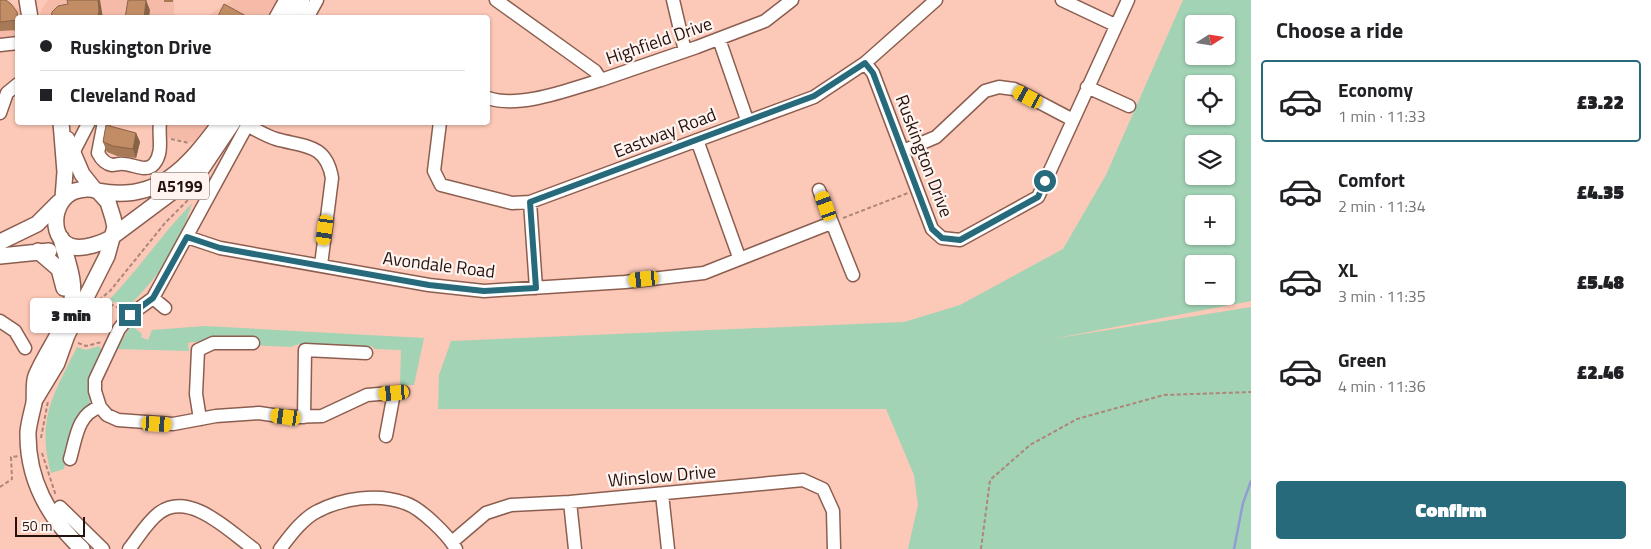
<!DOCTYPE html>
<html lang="en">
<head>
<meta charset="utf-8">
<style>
  :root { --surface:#fff; --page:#f2f2f2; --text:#202124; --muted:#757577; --line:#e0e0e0; --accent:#276a7c }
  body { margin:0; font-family:"Titillium Web",sans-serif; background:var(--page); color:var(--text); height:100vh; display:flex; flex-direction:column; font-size:19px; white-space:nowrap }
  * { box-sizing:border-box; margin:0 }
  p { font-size:16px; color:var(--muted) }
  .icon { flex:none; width:28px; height:28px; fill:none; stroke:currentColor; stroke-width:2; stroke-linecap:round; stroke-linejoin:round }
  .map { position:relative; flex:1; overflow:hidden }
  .side { display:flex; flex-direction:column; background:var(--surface); width:400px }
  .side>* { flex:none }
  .banner { position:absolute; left:15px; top:15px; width:475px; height:110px; border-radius:5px; box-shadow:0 1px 4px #0004; display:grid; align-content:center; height:110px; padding:0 25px; background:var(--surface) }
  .needle { width:32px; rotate:78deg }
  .buttons { position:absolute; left:1185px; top:15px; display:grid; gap:10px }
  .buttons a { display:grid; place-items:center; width:50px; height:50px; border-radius:5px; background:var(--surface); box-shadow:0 1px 4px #0004; font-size:25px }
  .scale { position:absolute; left:15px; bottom:12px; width:70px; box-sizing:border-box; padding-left:5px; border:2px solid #24120d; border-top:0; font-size:14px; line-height:18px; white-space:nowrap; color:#24120d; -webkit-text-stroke:4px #fff4f0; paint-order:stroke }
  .end { position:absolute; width:22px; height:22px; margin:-11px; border:6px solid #276a7c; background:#fff; box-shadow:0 0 0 2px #fff }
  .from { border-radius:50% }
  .bubble { position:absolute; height:35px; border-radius:5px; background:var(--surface); box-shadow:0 1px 4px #0004; font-size:16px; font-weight:800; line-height:35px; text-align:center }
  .car { position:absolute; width:15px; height:30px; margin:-15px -8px; border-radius:6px; box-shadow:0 0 4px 1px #0007; background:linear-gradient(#f5c518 24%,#345 0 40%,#f5c518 0 76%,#345 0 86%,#f5c518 0) }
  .banner b { display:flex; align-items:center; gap:18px; height:48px; font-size:19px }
  .banner b+b { border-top:1px solid var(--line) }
  .banner i { width:12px; height:12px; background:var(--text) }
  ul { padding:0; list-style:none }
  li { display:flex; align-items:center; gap:15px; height:82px; margin:0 10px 8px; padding:0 15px; border:2px solid transparent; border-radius:5px }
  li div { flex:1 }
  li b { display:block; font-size:19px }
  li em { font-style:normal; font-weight:800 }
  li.on { border-color:var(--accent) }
  li>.icon { width:45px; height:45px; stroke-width:1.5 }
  h2 { padding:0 25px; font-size:22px; line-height:60px }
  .button { display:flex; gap:10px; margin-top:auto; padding:10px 25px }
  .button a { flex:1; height:58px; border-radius:5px; background:var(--accent); color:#fff; font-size:20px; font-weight:800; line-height:58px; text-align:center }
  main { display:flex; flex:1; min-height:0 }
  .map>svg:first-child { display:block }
  .built { fill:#f6bba8 }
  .green { fill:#a2d3b5; fill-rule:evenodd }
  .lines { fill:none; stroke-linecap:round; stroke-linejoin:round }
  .stream { stroke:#949cd5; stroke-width:2.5 }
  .minor-casing { stroke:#8c5e50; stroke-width:15 }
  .major-casing { stroke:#8c5e50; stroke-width:18 }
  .path { stroke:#ad8579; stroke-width:2; stroke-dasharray:4 2.5; stroke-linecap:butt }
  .minor { stroke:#fff; stroke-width:12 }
  .major { stroke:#fff; stroke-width:15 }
  .wall { fill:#a77957 }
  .shaded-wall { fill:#886347 }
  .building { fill:#c28d65; stroke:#886347 }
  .route { stroke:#276a7c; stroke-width:6 }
  .labels { text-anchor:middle; stroke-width:4.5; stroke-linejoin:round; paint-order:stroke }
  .shield { fill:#fff4f0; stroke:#665651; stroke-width:1 }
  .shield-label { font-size:16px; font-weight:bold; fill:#24120d }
  .street-label { font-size:18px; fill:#24120d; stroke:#fff4f0 }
</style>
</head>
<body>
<main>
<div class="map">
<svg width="1251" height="549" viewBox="0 0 1251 549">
  <rect width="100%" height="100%" fill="#fcc8b7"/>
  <path class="built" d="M48,0H174V17H39L41,10Z
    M232,0H281L273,17L204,18Z
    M0,2L13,4L24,14L25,17L18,18L17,38L0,40Z
    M167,123H212L204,137L195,143L166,137Z"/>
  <path class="green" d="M1183,0H1251V301L1052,339L1251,307V549H908L918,505L914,475L886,409H438L439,375L451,341L904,322L960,305L1063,249L1106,175ZM1194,24H1226V56H1194ZM1194,84H1226V116H1194ZM1194,144H1226V176H1194ZM1194,204H1226V236H1194ZM1194,264H1226V296H1194Z
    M192,203C179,247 160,275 128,307L109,300C139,269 162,234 192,203Z
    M131,325L142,334L141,337L148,340L152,330L205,326L424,338L414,385H400L401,350L375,349L371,346L362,350L316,347C310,343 297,343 291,347L192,342L188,343L189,351L117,349Z
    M99,346L102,350L89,381L90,407L77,420L64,469L51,473C36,419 54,394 77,347L86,350Z"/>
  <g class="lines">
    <path class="stream" d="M1234,549L1243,503L1251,481"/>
    <defs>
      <path id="minor" d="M496,0L595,71L601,80L697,47L765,21L792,0
        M673,0L685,51
        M1062,0L1115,25
        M307,18L317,0
        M719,39L747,120
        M0,45L18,43
        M865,63L873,73L932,229L942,238L960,240L1038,197L1128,0
        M1087,87L1129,106
        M488,98C520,109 570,89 601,80
        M0,113L7,93L18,84
        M104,122L98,153C101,159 106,164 112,165C116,165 120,163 124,164C133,164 146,173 154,164C164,152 158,137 160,122
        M249,122L153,298L130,315L119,329L95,380V391L100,407L107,415L118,420L173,424L216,416L259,413L286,417L322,416L367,395L403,392
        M440,122L434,171L441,185L512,203L530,202L814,97L865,63L936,0
        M248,126C257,130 266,136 276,139C304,147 326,143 332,178L321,265
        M697,140L739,257
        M903,151L936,137L985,91L999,87L1014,89L1073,120
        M73,153L89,122
        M819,190L853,275
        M530,202L536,288
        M187,237L220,248L429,285L484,291L625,282L704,273L831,223
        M153,298L165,308
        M0,321L15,331L25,348
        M304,417L305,350L366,353
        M200,419L196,394L198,350L213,343H253
        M386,436L394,393
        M70,459C76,439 77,414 100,407
        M662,494L668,549
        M570,502L575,549
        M60,507L103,549
        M452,542L486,513L511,505L570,502L803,480L823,489L833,511L834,549
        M129,549C138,538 147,522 159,513C190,490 230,532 254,549
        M280,549C290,536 303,518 318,511C343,498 378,493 405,503C421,508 448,535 456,549"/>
      <path id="major" d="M27,0L30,18
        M277,18L287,0
        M292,18L302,0
        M61,122L65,172L63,198
        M67,139L82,174L94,189
        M98,191C158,203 188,167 221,122
        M113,236L200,171L233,122
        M61,238C66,259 77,282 71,304C64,330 46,352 36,376C33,384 35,394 34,403C32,412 29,422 28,432C27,480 48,517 82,549
        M0,242L37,224L59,202
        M38,251L59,269L64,288
        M0,256L49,251
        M34,401L57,363L67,335L107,256L115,227L113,218L108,202L98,191C91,188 82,189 75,191C49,201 50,243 74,247C85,249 102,243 111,238"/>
    </defs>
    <use href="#minor" class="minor-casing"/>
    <use href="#major" class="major-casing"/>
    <path class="path" d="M171,139L189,143
      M843,218L908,193
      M99,300L110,291L165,223L199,189
      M97,304H110L121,309
      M78,343L86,346L102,342
      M41,438L48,401
      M42,453L56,496
      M0,487L12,479L11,457L19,456
      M981,549L990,480L1030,445L1077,419L1164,395L1251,392"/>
    <use href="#minor" class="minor"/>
    <use href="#major" class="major"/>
  </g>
  <path class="wall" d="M0,0L17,12L19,18H18V30L0,31Z
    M164,0H173V2H164Z
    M136,133L140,142L136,158L117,156L107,152L103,142Z"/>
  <path class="shaded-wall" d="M98,0H100L103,18H98Z
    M146,0L150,10L149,18H144Z
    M136,133L140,142L136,158L133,149Z"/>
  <path class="building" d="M0,0H6L11,4L17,12L18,20L0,22Z
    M67,0H98L99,10L98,18H51L52,12L58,6L68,4Z
    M128,0H146L144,18H125Z
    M224,4L248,17L247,18H217Z
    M106,125L136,133L133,149L113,146L103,142Z"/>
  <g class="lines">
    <path class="route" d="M130,315L153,298L187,237L220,248L429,285L484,291L536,288L530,202L814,96L865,63L873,73L932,229L942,238L960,240L1038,197L1045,181"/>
  </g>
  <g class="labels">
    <rect class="shield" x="151" y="172.5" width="58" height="27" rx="4"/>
    <g class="shield-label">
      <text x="180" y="192">A5199</text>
    </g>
    <g class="street-label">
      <text transform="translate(659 41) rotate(-19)" y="6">Highfield Drive</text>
      <text transform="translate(665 133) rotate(-21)" y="6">Eastway Road</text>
      <text transform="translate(924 156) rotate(69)" y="6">Ruskington Drive</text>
      <text transform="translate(439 265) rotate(7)" y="6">Avondale Road</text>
      <text transform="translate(662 476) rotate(-5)" y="6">Winslow Drive</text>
    </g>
  </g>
</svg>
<div class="buttons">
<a><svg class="needle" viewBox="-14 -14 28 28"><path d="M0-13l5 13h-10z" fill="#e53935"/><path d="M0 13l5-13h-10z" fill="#757577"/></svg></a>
<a><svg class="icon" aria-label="locate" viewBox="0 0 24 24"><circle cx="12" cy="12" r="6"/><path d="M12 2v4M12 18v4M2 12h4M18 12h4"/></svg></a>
<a><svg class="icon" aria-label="layers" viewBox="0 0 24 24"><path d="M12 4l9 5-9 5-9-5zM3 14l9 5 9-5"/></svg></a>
<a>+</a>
<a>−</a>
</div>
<div class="scale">50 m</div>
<i class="end from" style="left:1045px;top:181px"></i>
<i class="end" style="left:130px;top:315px"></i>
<div class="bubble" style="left:30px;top:298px;width:82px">3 min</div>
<i class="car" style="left:1028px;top:97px;rotate:298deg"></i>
<i class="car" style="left:826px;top:206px;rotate:340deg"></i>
<i class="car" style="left:325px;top:230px;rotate:188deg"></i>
<i class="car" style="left:644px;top:279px;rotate:264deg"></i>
<i class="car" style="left:394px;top:393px;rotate:265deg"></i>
<i class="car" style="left:286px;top:417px;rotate:278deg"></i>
<i class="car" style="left:157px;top:424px;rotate:93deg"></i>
<div class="banner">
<b><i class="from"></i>Ruskington Drive</b>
<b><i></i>Cleveland Road</b>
</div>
</div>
<section class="side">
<h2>Choose a ride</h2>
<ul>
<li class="on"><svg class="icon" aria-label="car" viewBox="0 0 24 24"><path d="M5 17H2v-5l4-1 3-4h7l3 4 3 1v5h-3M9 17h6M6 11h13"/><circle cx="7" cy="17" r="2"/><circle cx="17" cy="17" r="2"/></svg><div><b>Economy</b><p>1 min · 11:33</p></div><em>£3.22</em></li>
<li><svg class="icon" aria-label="car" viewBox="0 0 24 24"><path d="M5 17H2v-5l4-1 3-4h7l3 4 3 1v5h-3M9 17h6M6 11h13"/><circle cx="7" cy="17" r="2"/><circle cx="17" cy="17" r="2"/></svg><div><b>Comfort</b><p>2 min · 11:34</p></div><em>£4.35</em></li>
<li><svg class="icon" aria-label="car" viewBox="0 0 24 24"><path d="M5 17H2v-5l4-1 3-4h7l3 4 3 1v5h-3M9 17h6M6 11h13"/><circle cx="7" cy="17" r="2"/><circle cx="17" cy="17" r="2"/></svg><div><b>XL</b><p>3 min · 11:35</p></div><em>£5.48</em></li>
<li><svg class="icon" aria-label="car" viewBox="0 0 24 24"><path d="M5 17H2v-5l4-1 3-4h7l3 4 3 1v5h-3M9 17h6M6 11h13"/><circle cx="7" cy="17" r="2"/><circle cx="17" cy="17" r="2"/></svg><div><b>Green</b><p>4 min · 11:36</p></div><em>£2.46</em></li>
</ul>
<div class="button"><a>Confirm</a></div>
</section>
</main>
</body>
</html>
